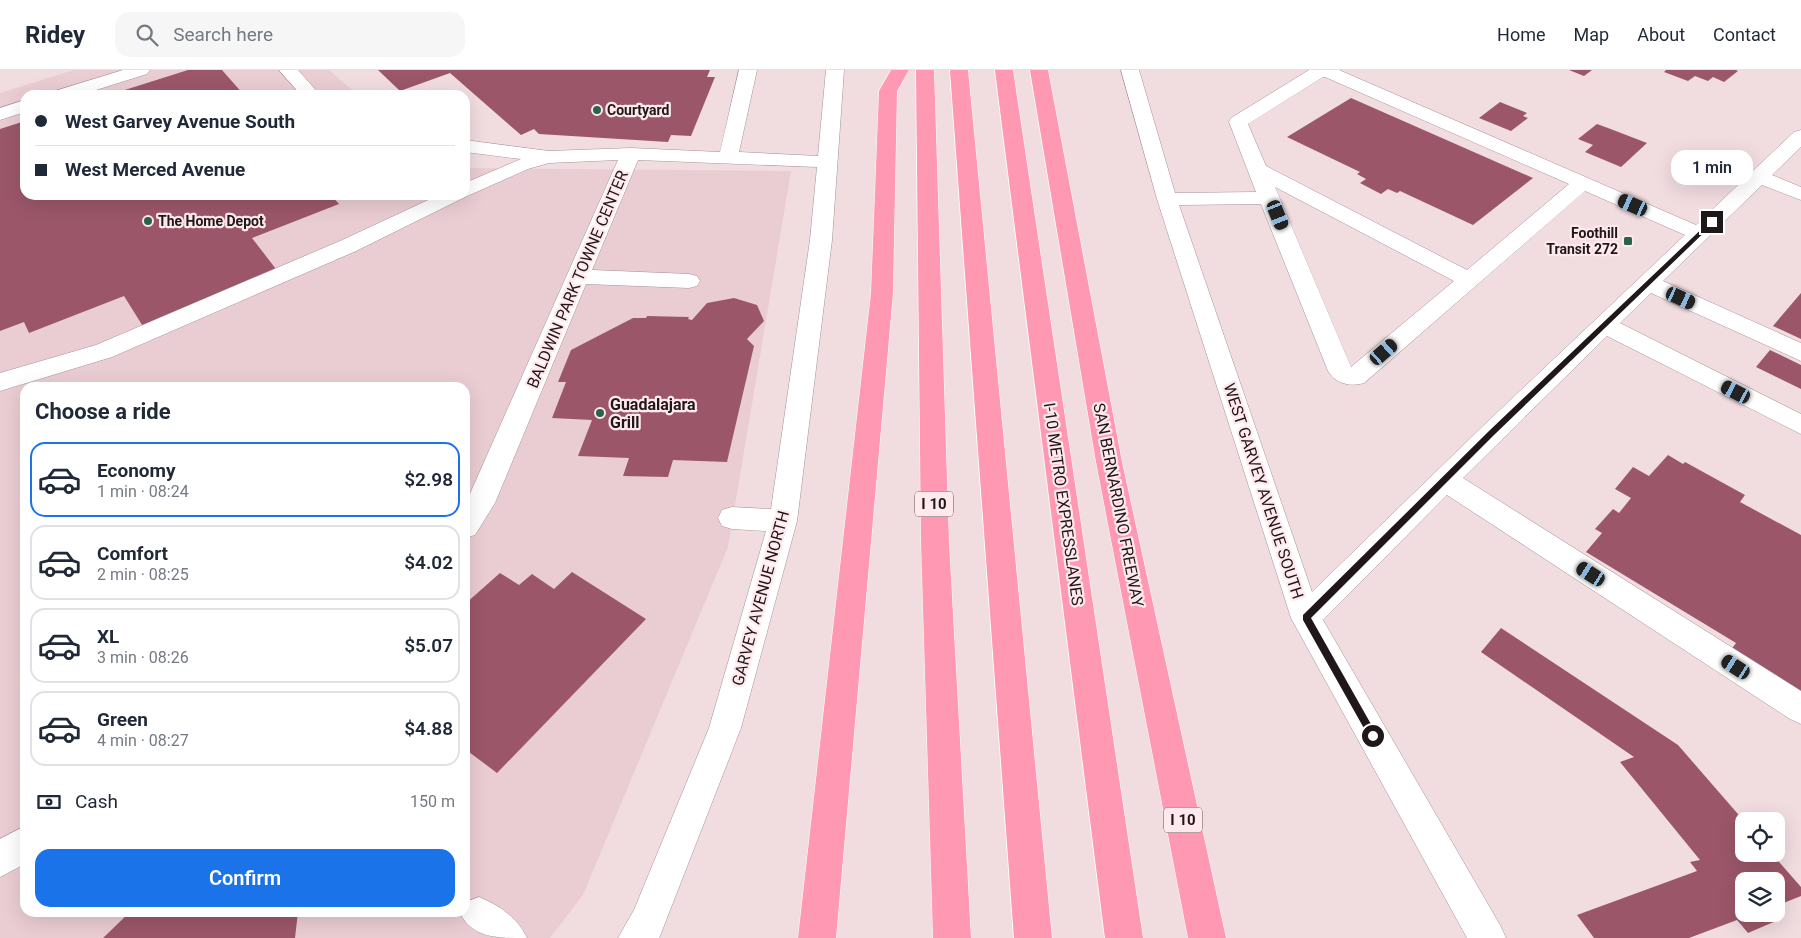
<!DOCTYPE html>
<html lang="en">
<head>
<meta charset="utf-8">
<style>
  :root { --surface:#fff; --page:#f6f6f7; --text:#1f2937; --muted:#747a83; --line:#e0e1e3; --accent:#1a73e8 }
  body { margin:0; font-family:Roboto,sans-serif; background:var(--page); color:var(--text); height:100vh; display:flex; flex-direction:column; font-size:19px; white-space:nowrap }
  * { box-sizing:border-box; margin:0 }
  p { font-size:16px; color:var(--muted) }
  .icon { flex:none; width:28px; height:28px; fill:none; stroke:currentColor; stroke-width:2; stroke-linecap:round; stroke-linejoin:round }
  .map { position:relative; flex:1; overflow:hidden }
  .drawer { position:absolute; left:20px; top:312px; width:450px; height:535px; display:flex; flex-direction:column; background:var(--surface); border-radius:15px; box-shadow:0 5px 20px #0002 }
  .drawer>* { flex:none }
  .hud { position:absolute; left:20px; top:20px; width:450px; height:110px; border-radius:15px; box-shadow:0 5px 20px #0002; display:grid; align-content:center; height:110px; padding:0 15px; background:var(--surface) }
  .buttons { position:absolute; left:1735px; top:742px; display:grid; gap:10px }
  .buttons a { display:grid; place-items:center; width:50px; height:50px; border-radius:10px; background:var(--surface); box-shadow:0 5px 20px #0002; font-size:25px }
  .end { position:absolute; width:22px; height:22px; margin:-11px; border:6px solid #1f1719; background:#fff; box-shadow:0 0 0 2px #fff }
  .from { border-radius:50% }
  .bubble { position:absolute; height:35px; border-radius:15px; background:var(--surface); box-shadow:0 5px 20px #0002; font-size:16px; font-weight:600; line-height:35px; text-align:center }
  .car { position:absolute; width:15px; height:30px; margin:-15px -8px; border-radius:6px; box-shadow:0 0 4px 1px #0007; background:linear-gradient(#222 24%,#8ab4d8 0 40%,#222 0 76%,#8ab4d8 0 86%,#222 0) }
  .hud b { display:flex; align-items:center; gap:18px; height:48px; font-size:19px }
  .hud b+b { border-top:1px solid var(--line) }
  .hud i { width:12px; height:12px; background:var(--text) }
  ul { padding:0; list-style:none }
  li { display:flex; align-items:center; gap:15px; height:75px; margin:0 10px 8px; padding:0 5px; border:2px solid var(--line); border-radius:15px }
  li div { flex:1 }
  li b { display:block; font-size:19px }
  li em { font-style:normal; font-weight:600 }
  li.selected { border-color:var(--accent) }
  li>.icon { width:45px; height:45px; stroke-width:1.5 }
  h2 { padding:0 15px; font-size:22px; line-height:60px }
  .pay { display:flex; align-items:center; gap:12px; height:55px; padding:0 15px; font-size:19px }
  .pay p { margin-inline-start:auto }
  .cta { display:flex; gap:10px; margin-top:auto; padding:10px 15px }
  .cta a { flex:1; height:58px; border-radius:15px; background:var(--accent); color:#fff; font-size:20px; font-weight:600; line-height:58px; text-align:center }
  header { display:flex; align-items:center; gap:30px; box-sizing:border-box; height:70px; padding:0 25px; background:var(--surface); border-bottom:1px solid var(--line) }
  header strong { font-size:24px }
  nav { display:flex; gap:28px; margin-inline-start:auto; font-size:18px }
  .search { width:350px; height:45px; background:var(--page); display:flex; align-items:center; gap:12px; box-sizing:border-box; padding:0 18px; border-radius:15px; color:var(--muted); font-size:19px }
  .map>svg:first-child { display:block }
  .built { fill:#eacdd3; fill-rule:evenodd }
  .building { fill:#9b5769 }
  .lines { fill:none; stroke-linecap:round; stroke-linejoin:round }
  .minor-casing { stroke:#a69296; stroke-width:1 }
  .highway-casing { stroke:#fff; stroke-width:1 }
  .minor { fill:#fff; fill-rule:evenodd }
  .highway { fill:#fe98b3; fill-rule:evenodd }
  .route { fill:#1f1719 }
  .poi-dot { fill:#2a634a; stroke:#ffe9ed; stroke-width:2 }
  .labels { text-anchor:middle; stroke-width:4.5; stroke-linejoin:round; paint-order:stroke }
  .far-poi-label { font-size:14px; font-weight:bold; fill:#1f1719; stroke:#ffe9ed; text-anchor:start }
  .shield { fill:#ffe9ed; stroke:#625659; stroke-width:1 }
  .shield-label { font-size:15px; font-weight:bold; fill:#1f1719 }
  .street-label { font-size:16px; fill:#1f1719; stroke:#ffe9ed }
  .poi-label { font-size:16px; font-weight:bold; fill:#1f1719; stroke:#ffe9ed; text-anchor:start }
</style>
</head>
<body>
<header>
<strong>Ridey</strong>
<div class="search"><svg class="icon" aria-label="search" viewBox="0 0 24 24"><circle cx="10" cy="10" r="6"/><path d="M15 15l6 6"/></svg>Search here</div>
<nav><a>Home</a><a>Map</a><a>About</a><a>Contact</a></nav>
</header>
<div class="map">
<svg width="1801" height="868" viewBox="0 0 1801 868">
  <rect width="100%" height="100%" fill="#f1dce0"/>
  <path class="built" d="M74,0H329L358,25H25V125H465V98L791,101L728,477L583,825L550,868H0V23ZM25,318H465V842H25Z"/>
  <path class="building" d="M188,0H222L244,25H109Z
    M378,0H710L707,7H715L691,66L671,65L668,72L539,64L534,59L521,65L450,3L400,21Z
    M1569,0H1592L1584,6Z
    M1666,0H1736L1738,1L1724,12L1713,7L1708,11L1695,6L1688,11L1664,2Z
    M1351,28L1533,108L1473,155L1400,121L1397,123L1388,119L1381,124L1360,113L1366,109L1357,104L1360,102L1287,67Z
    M1500,32L1527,43L1523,46L1528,48L1511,61L1479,48Z
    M25,51V125H331L339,134L252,168L279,203L144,258L124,226L29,263L24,252L0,261V59Z
    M1597,54L1608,58L1647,73L1621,97L1585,82L1593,75L1578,69Z
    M1801,223V269L1773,256Z
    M734,228L757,235L764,251L747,269L754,276L727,392L673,390L668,407L623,406L629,388L578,386L592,350L552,348L566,312H558L571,280L633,248H646L647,246L689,247L688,249L692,250L707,233Z
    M1770,280L1801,295V319L1756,297Z
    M1668,385L1683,394L1685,392L1745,425L1740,432L1801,465V630L1727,585L1736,573L1586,482L1602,463L1595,459L1613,439L1619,443L1631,428L1615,419L1633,397L1649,406Z
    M572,502L646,549L497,703L465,679V534L500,503L519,515L532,504L554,519Z
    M1501,558L1678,675L1744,751V784H1772L1801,817V826L1776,836V811H1744V844H1776V839L1783,848L1748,863L1737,850L1689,868H1594L1577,845L1697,801L1690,792L1700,790L1620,692L1634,687L1481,582Z
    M130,842H298L295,868H103Z"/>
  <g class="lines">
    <defs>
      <path id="minor" d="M123,0H150L147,4L80,25H52L55,21Z
        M279,0H298L320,25H301Z
        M739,0H757L739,82L818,86L826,0H844L832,170L797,451L741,658L660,866L659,868H618L634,840L709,658L766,461L732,459L722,456L718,448L722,440L732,437L771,439L810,170L817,97L638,90L592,200L689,204L697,206L700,211L697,216L689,218L586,214L495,433L475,465L465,468V435L618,90L549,93L528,99L465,127L356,181L112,287L0,321V303L96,275L340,171L439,125H465V113L521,89L465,82V70L549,81L631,78L720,82Z
        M1121,0H1139L1175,123L1256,122L1229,52L1231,48L1309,0H1339L1696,155L1794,62L1801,60V77L1772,105L1801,117V130L1762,115L1663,211L1801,273V291L1651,223L1620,253L1801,344V364L1607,266L1463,408L1801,621V654L1790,649L1447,425L1323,550L1500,855L1506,868H1467L1291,548L1157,129ZM1323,7H1325L1569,114L1467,200L1266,96L1248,54ZM1275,117L1454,211L1351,297ZM1585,121L1685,165L1483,356L1312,522L1179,135L1261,134L1328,301C1336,314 1350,317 1364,313Z
        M25,30V42L0,50V38Z
        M25,756V794L0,807V769Z
        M479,827C499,835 518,848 527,868C497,868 474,868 461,845L465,842L466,832Z"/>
      <path id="highway" d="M891,0H909L897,21L893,223L836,868H798L871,223L879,21Z
        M916,0H934L949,472L971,868H933L921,472Z
        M950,0H968L1052,868H1014Z
        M995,0H1013L1143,868H1105Z
        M1030,0H1048L1122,392L1226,868H1188L1096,392Z"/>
    </defs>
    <use href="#minor" class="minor-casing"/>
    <use href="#highway" class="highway-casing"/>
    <use href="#minor" class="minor"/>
    <use href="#highway" class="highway"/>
  </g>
  <path class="route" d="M1710,151L1715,152L1494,365L1311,548L1376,663V669H1370L1303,550V545L1489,361Z"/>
  <g class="poi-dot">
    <circle cx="597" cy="40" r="5"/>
    <circle cx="148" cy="151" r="5"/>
    <rect x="1623" y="166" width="10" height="10" rx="2.5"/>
    <circle cx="600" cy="343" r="5"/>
  </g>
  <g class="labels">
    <g class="far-poi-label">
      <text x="607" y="45">Courtyard</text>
      <text x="158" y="156">The Home Depot</text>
      <text x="1618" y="168" text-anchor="end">Foothill<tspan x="1618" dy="16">Transit 272</tspan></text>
    </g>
    <g class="shield">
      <rect x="915" y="421.5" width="38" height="25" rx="4"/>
      <rect x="1164" y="737.5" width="38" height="25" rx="4"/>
    </g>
    <g class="shield-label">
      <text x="934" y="439">I 10</text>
      <text x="1183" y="755">I 10</text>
    </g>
    <g class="street-label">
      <text transform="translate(577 209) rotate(-67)" y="6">BALDWIN PARK TOWNE CENTER</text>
      <text transform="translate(1264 421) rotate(72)" y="6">WEST GARVEY AVENUE SOUTH</text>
      <text transform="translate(1064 434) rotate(82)" y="6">I-10 METRO EXPRESSLANES</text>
      <text transform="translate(1119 435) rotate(79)" y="6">SAN BERNARDINO FREEWAY</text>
      <text transform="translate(760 528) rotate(-75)" y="6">GARVEY AVENUE NORTH</text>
    </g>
    <g class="poi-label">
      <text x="610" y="340">Guadalajara<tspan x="610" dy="18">Grill</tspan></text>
    </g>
  </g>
</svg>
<div class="buttons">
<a><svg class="icon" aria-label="locate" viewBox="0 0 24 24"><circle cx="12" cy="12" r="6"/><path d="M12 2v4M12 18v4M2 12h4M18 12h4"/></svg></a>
<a><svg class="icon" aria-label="layers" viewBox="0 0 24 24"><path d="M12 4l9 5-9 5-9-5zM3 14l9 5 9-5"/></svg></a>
</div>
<i class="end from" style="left:1373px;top:666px"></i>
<i class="end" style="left:1712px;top:152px"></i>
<div class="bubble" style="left:1671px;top:80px;width:82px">1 min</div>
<i class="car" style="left:1633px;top:135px;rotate:294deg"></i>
<i class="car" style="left:1278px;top:145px;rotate:158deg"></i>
<i class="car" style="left:1681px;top:228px;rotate:115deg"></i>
<i class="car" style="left:1384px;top:282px;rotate:49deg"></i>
<i class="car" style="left:1736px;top:322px;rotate:297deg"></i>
<i class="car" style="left:1591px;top:504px;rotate:303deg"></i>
<i class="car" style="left:1736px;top:597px;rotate:303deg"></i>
<div class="hud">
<b><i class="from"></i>West Garvey Avenue South</b>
<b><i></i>West Merced Avenue</b>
</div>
<section class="drawer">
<h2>Choose a ride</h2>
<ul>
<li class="selected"><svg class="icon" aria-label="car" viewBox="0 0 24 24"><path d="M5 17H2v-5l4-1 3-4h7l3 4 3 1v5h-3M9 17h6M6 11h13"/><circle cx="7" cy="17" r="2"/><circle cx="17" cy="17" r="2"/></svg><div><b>Economy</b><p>1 min · 08:24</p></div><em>$2.98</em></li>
<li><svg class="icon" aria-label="car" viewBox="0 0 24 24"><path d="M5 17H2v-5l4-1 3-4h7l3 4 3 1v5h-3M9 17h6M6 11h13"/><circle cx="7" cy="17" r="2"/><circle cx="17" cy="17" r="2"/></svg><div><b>Comfort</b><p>2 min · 08:25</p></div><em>$4.02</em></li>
<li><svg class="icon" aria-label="car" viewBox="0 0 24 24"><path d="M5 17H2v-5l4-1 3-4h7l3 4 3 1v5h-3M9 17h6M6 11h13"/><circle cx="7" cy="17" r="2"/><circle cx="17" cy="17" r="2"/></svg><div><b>XL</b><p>3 min · 08:26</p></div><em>$5.07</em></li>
<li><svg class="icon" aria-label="car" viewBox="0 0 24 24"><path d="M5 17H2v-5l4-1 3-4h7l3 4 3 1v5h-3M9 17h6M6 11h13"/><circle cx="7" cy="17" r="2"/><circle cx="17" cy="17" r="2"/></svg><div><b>Green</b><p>4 min · 08:27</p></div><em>$4.88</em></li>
</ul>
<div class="pay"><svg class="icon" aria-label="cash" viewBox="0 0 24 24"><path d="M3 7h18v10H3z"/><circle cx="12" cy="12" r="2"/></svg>Cash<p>150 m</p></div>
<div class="cta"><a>Confirm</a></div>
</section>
</div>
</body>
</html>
